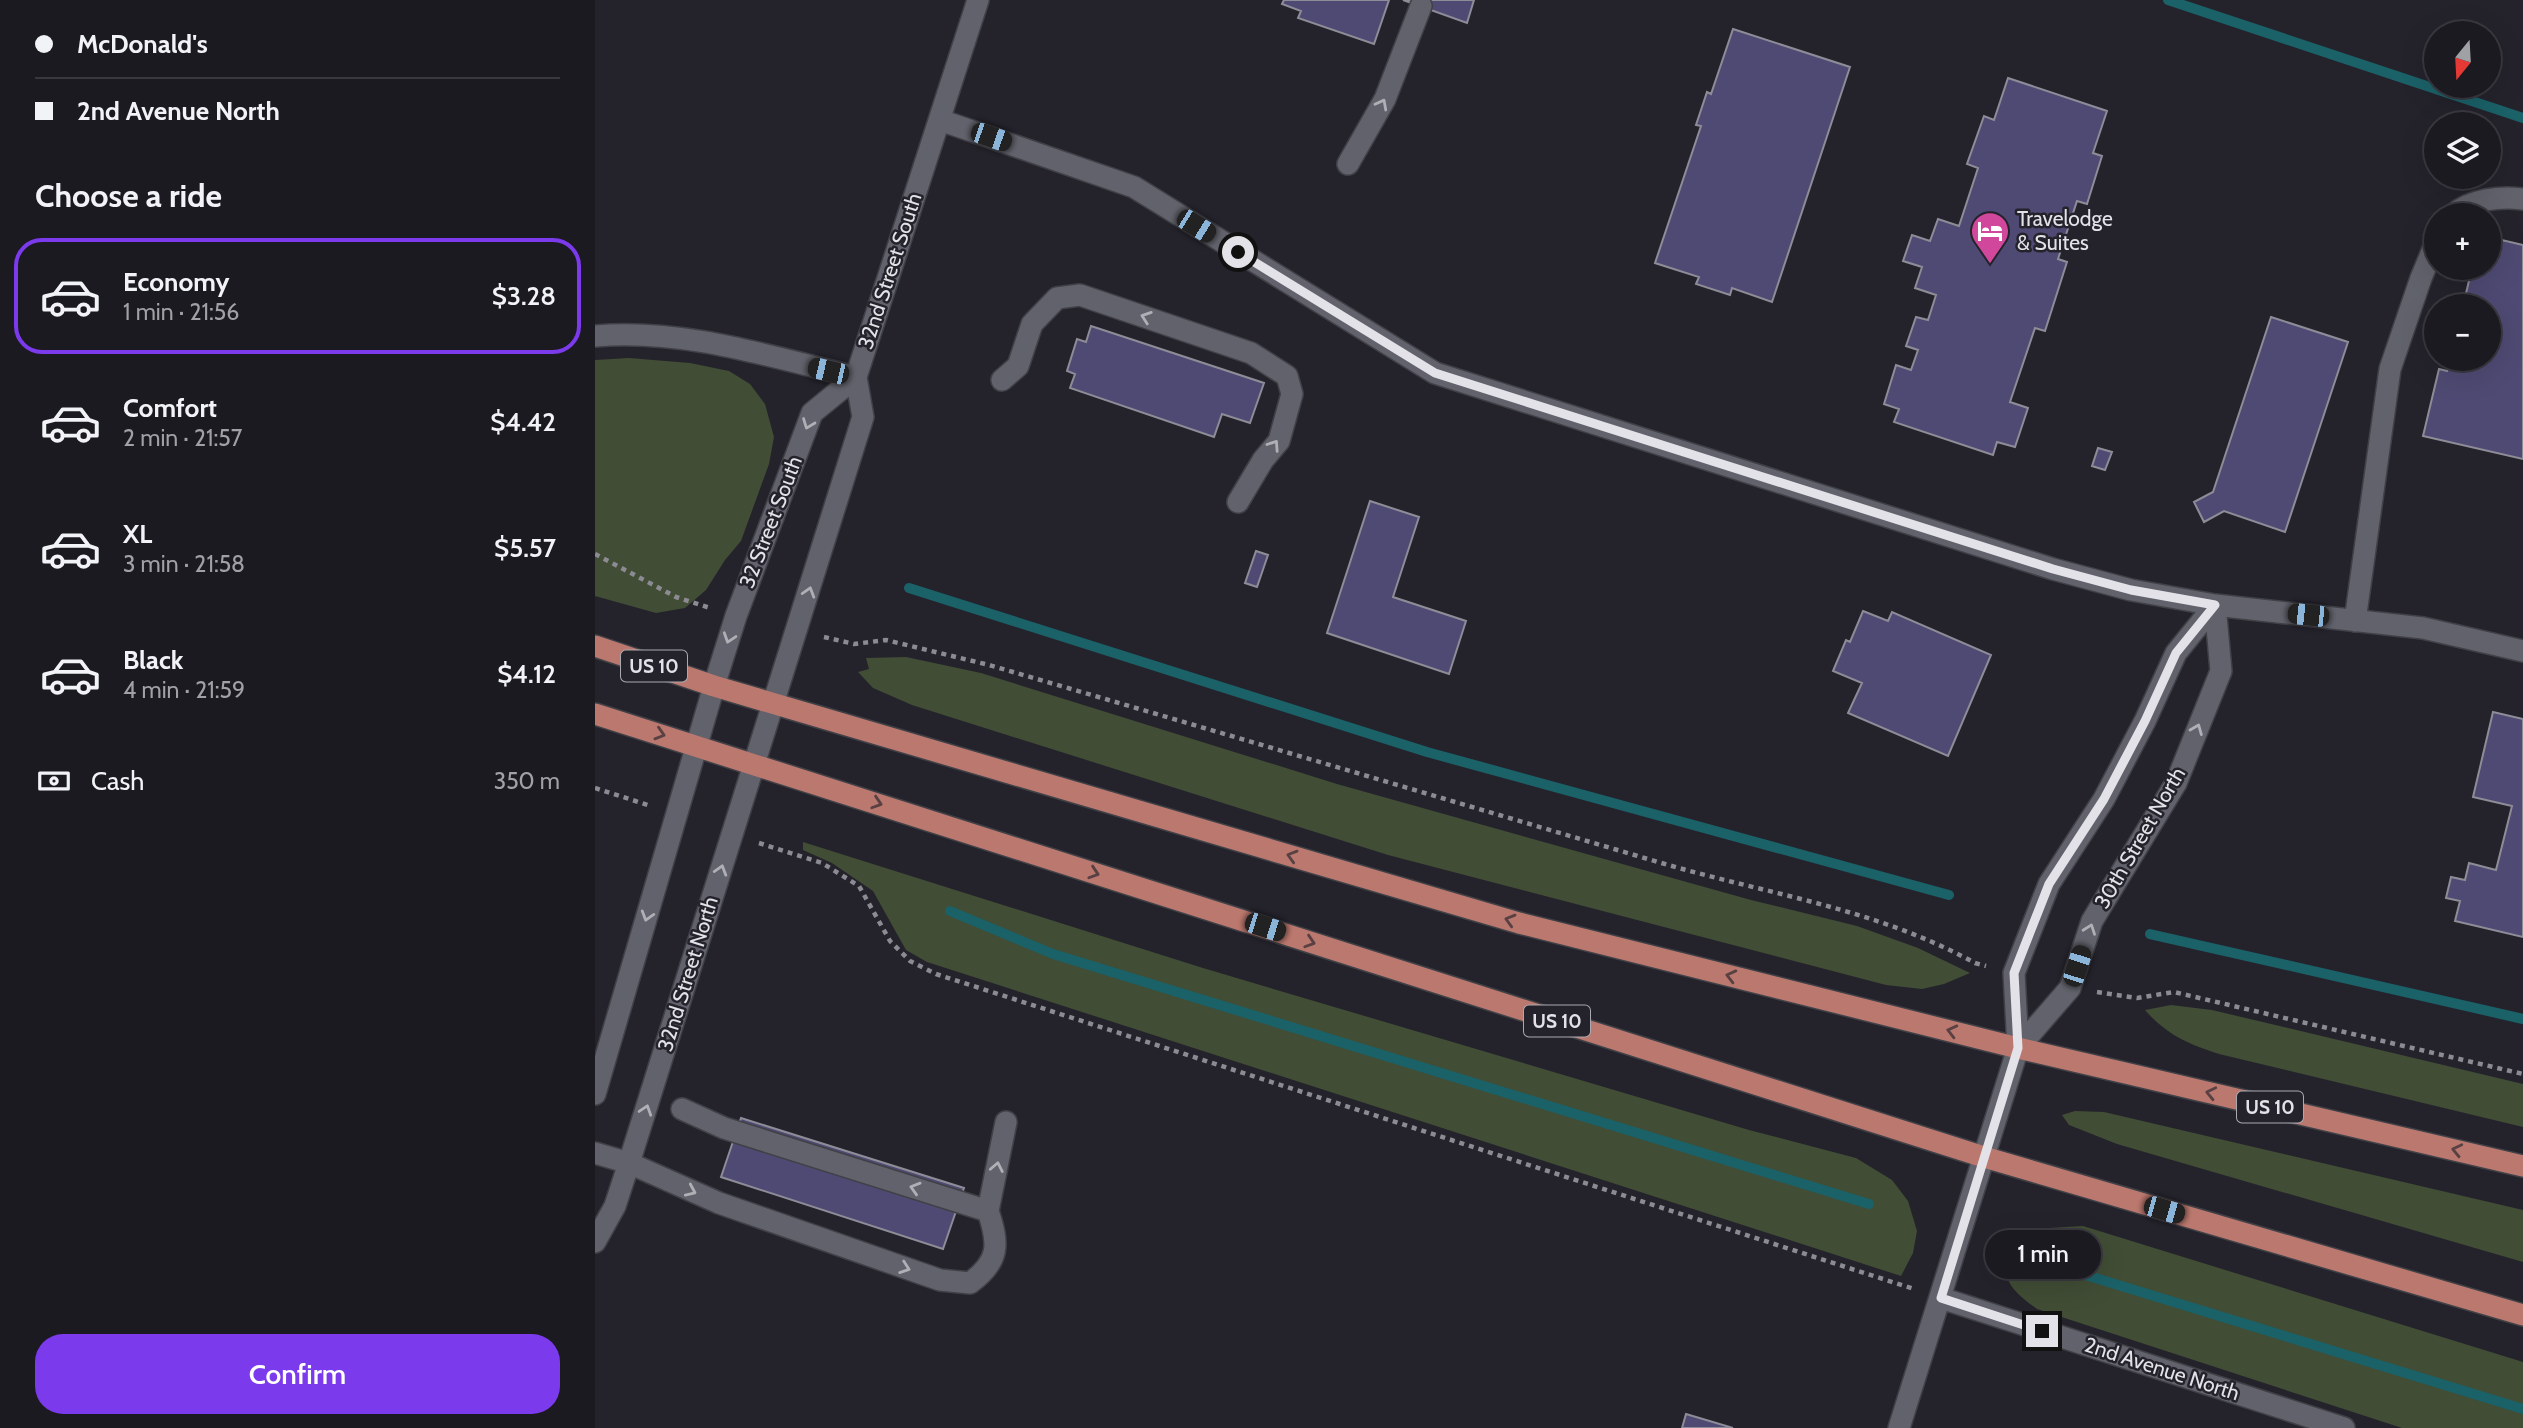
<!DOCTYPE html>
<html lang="en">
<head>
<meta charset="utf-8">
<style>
  :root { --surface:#1b1a21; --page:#24232a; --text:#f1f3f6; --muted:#a0a1a5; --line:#39383f; --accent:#7c3aed }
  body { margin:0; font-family:Cabin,sans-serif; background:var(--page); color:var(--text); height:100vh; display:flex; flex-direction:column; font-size:26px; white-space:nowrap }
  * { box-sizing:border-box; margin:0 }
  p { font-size:23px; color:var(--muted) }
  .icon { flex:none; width:38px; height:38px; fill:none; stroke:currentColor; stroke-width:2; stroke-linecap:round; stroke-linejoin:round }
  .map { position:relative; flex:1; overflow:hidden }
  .sheet { display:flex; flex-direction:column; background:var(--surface); width:595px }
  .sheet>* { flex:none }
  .hud { display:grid; align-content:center; height:154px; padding:0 35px; background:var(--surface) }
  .needle { width:46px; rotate:198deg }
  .tools { position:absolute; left:1829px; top:21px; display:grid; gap:14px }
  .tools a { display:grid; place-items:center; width:77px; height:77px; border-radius:50%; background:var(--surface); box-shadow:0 7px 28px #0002,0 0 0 2px var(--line); font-size:35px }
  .end { position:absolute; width:32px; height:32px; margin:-16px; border:9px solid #e3e2e8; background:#111; box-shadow:0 0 0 4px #111 }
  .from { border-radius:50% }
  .bubble { position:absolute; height:49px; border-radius:24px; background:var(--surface); box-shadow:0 7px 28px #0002,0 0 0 2px var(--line); font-size:23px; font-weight:600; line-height:49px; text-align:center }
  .car { position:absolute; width:21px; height:42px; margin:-21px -10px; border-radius:9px; box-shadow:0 0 5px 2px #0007; background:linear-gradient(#222 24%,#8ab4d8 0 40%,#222 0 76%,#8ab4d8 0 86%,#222 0) }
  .hud b { display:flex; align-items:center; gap:24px; height:66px; font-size:26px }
  .hud b+b { border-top:2px solid var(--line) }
  .hud i { width:18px; height:18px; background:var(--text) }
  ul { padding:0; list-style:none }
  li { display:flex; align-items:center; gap:21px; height:116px; margin:0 14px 10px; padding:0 21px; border:4px solid transparent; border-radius:28px }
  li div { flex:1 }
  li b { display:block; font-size:26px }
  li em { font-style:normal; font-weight:600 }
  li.current { border-color:var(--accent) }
  li>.icon { width:63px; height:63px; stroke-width:1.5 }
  h2 { padding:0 35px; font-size:32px; line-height:84px }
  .pay { display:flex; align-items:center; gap:18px; height:77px; padding:0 35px; font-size:26px }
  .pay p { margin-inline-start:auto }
  .action { display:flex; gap:14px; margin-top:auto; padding:14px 35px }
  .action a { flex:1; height:80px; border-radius:28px; background:var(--accent); color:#fff; font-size:28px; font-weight:600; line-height:80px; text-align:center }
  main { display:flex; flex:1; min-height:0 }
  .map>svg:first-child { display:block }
  .green { fill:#414d35 }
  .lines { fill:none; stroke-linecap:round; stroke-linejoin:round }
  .stream { stroke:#1b6168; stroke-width:10 }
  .building { fill:#4f4a73; stroke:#8d8c97; stroke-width:2 }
  .minor-casing { stroke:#404047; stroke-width:24 }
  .major-casing { stroke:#404047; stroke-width:24 }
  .path { stroke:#8c8b93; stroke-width:4.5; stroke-dasharray:5 5; stroke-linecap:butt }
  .minor { stroke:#62626c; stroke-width:21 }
  .major { stroke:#bb786e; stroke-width:21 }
  .oneway { stroke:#afafb6 }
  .oneway2 { stroke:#594143 }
  .route { stroke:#e3e2e8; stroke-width:9 }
  .labels { text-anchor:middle; stroke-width:5; stroke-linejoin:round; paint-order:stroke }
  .shield { fill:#24232c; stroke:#aaa9b0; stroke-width:2 }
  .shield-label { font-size:19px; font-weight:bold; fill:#e3e2e8 }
  .poi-label { font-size:21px; fill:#e3e2e8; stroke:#24232c; text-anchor:start }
  .street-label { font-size:21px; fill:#e3e2e8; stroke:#24232c }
</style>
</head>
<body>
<main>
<section class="sheet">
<div class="hud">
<b><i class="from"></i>McDonald's</b>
<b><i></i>2nd Avenue North</b>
</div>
<h2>Choose a ride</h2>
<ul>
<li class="current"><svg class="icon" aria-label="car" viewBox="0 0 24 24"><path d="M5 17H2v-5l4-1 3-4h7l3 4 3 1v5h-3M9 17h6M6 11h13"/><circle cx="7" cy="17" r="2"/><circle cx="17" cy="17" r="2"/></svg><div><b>Economy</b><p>1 min · 21:56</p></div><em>$3.28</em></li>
<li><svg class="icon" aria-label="car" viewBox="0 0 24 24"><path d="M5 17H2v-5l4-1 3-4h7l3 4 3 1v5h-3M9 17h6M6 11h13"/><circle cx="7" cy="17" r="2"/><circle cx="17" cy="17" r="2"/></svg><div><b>Comfort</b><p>2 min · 21:57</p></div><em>$4.42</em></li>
<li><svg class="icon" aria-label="car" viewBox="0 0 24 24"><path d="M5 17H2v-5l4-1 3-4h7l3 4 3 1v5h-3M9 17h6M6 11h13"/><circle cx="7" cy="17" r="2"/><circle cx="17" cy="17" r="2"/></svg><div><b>XL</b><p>3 min · 21:58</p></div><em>$5.57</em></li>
<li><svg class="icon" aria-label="car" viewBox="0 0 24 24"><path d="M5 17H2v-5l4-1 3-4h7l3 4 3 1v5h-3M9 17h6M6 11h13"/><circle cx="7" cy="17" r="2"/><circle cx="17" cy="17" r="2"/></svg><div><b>Black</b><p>4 min · 21:59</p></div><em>$4.12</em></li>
</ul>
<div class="pay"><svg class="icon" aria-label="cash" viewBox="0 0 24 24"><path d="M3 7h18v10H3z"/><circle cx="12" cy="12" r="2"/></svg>Cash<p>350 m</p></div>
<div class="action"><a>Confirm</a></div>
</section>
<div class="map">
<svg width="1928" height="1428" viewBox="0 0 1928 1428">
  <rect width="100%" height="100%" fill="#24232c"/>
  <path class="green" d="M34,358L95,363L134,371L155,384L170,404L179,437L174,464L146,541L130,560L111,590L90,608L61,613L0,596V360Z
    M311,657L386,673L742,784L1156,900L1262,926L1323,948L1375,973L1349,984L1327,989L1291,985L793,855L317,705L278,688L263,672L274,669L271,658Z
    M208,842L608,968L1154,1130L1261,1158L1297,1180L1313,1201L1322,1231L1318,1253L1306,1276L332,962L311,950L278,891L237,863L208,850Z
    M1576,1005L1617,1010L1928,1084V1127L1624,1054C1593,1044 1572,1035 1550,1010Z
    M1480,1111L1509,1112L1928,1210V1262L1522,1144L1474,1125L1467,1115Z
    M1488,1226L1928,1362V1428H1807L1442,1309C1407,1284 1405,1274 1422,1236L1438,1229Z"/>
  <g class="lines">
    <path class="stream" d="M1573,0L1928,118
      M314,588L832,752L1354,895
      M355,911L458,954L1274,1204
      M1555,934L1928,1019
      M1461,1266L1928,1409"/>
  </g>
  <path class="building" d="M689,0H794L779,44L703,18L706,11L687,4Z
    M808,0H879L872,23Z
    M1138,29L1255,67L1177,302L1137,288L1135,295L1101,284L1104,277L1060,263L1106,126L1101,125L1112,92L1116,94Z
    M1413,78L1512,111L1498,153L1507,156L1492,204L1482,201L1463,259L1472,262L1450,331L1440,328L1415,402L1433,408L1420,447L1402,442L1398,455L1299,422L1304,409L1289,404L1301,365L1316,370L1323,350L1311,346L1321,317L1333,320L1341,295L1320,288L1327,267L1308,261L1317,235L1335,241L1343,219L1364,226L1383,168L1372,164L1389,116L1399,120Z
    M1894,237L1928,245V459L1828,436L1844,369L1852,371L1855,359H1894V306H1868L1877,268H1894Z
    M1676,317L1753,342L1690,532L1629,511L1609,522L1599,502L1618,492Z
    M496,326L669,383L655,423L627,414L619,437L475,388L480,374L472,371L482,339L491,342Z
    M1503,448L1517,452L1510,470L1497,466Z
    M775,501L824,517L798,597L871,621L854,674L732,633Z
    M661,551L673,555L662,587L650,583Z
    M1268,611L1293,621L1297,612L1396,655L1353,756L1253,713L1267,683L1238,671L1251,640L1255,642Z
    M1898,712L1928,719V937L1860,921L1865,901L1851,898L1856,877L1870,880L1874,863L1901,870L1917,806L1878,797Z
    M146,1118L369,1188L348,1249L126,1177Z
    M1091,1414L1138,1428H1087Z"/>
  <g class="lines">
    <defs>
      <path id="minor" d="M345,120L539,187L840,373L1458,569L1536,590L1620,605L1828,628L1928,651
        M753,164L790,99L826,6
        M1858,215C1875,199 1906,196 1928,199
        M0,336C88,328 176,357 261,377
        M407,380L423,366L437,324L462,298L485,295L656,353L692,376L697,394L684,441L668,460L643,502
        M1760,621L1795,369L1826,278L1841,242
        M1423,1048L1475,988L1497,921L1581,783L1626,671L1620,605
        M0,1094L119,686L141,616L217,413L261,377
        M0,1153L34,1163L124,1203L345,1280L375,1283C405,1261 404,1244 393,1211L129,1128L87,1109
        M393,1211L411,1122
        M0,1242L20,1206L34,1163L268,417L261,377L383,0
        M1346,1298L1749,1428
        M1304,1428L1423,1048L1419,973L1454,884L1509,799L1550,721L1581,653L1620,605"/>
      <path id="major" d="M0,646L119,686L924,923L1423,1048L1928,1166
        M0,714L1389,1157L1928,1315"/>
    </defs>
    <use href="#minor" class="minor-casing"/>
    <use href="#major" class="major-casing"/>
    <path class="path" d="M0,554L81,597L115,608
      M229,637L259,644L291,640L394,665C617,730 840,796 1063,862C1171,894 1280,908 1380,963L1391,966
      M0,788L56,806
      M164,843L227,863L264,886L295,941L315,961L341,974L1319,1289
      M1502,992L1542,998L1579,992L1928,1074"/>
    <use href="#minor" class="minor"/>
    <use href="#major" class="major"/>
  </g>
  <defs><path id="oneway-chevron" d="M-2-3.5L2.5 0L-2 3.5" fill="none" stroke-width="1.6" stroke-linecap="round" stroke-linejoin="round" transform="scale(1.75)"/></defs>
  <g class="oneway">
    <use href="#oneway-chevron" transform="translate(787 104) rotate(-62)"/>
    <use href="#oneway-chevron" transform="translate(551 317) rotate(-161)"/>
    <use href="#oneway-chevron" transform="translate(213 424) rotate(111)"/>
    <use href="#oneway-chevron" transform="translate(679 445) rotate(-56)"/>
    <use href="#oneway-chevron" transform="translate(214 592) rotate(-73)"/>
    <use href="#oneway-chevron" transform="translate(134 638) rotate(108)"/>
    <use href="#oneway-chevron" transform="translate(1602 729) rotate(-68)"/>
    <use href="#oneway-chevron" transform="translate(126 870) rotate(-73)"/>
    <use href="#oneway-chevron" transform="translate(52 916) rotate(107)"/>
    <use href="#oneway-chevron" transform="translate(1495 929) rotate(-70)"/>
    <use href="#oneway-chevron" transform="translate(51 1110) rotate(-72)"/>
    <use href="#oneway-chevron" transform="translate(402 1167) rotate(-79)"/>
    <use href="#oneway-chevron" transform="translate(320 1188) rotate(-163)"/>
    <use href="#oneway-chevron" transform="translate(96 1191) rotate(24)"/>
    <use href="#oneway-chevron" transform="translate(310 1268) rotate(19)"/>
  </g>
  <g class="oneway2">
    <use href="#oneway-chevron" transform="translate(65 734) rotate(17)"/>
    <use href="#oneway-chevron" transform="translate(282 803) rotate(18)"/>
    <use href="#oneway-chevron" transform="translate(697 856) rotate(-164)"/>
    <use href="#oneway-chevron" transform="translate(499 873) rotate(18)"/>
    <use href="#oneway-chevron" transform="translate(915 920) rotate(-164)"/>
    <use href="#oneway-chevron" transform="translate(715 942) rotate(18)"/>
    <use href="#oneway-chevron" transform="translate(1136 976) rotate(-166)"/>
    <use href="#oneway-chevron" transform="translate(1357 1031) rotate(-166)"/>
    <use href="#oneway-chevron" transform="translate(1616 1093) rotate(-167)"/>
    <use href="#oneway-chevron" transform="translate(1862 1150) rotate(-167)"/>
  </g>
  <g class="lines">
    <path class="route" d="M643,252L840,373L1458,569L1536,590L1620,605L1581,653L1550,721L1509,799L1454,884L1419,973L1423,1048L1346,1298L1447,1331"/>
  </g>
  <defs>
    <symbol id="hotel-pin" viewBox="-11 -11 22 30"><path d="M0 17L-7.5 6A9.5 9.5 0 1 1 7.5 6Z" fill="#d1479c" stroke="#24232c"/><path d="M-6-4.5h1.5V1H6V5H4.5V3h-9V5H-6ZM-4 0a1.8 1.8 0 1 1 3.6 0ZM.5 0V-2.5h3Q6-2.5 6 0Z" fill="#fff"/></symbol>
  </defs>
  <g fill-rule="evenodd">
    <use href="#hotel-pin" x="1373" y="209" width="44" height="60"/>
  </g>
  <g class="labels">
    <g class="shield">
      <rect x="26" y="650.5" width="66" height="31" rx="5"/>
      <rect x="929" y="1005.5" width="66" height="31" rx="5"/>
      <rect x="1642" y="1091.5" width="66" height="31" rx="5"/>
    </g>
    <g class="shield-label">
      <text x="59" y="673">US 10</text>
      <text x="962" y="1028">US 10</text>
      <text x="1675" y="1114">US 10</text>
    </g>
    <g class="poi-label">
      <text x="1422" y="226">Travelodge<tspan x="1422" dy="24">&amp; Suites</tspan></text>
    </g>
    <g class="street-label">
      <text transform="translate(295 271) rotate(-72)" y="7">32nd Street South</text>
      <text transform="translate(176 522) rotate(-69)" y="7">32 Street South</text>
      <text transform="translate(1545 838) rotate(-60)" y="7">30th Street North</text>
      <text transform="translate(93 974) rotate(-73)" y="7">32nd Street North</text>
      <text transform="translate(1567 1369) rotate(18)" y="7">2nd Avenue North</text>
    </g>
  </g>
</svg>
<div class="tools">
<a><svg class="needle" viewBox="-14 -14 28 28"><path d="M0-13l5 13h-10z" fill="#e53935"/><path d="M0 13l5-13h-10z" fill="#a0a1a5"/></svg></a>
<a><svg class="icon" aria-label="layers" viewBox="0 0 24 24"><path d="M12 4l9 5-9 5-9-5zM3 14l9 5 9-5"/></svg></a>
<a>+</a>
<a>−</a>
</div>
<i class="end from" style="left:643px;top:252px"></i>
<i class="end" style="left:1447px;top:1331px"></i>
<div class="bubble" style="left:1390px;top:1230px;width:116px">1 min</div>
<i class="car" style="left:396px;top:137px;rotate:109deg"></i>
<i class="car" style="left:601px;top:226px;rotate:122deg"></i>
<i class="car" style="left:233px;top:371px;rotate:283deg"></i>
<i class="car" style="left:1713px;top:615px;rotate:276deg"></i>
<i class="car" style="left:670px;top:927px;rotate:108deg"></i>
<i class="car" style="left:1482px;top:966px;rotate:18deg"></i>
<i class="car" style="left:1569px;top:1210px;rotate:106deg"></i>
</div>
</main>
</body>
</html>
